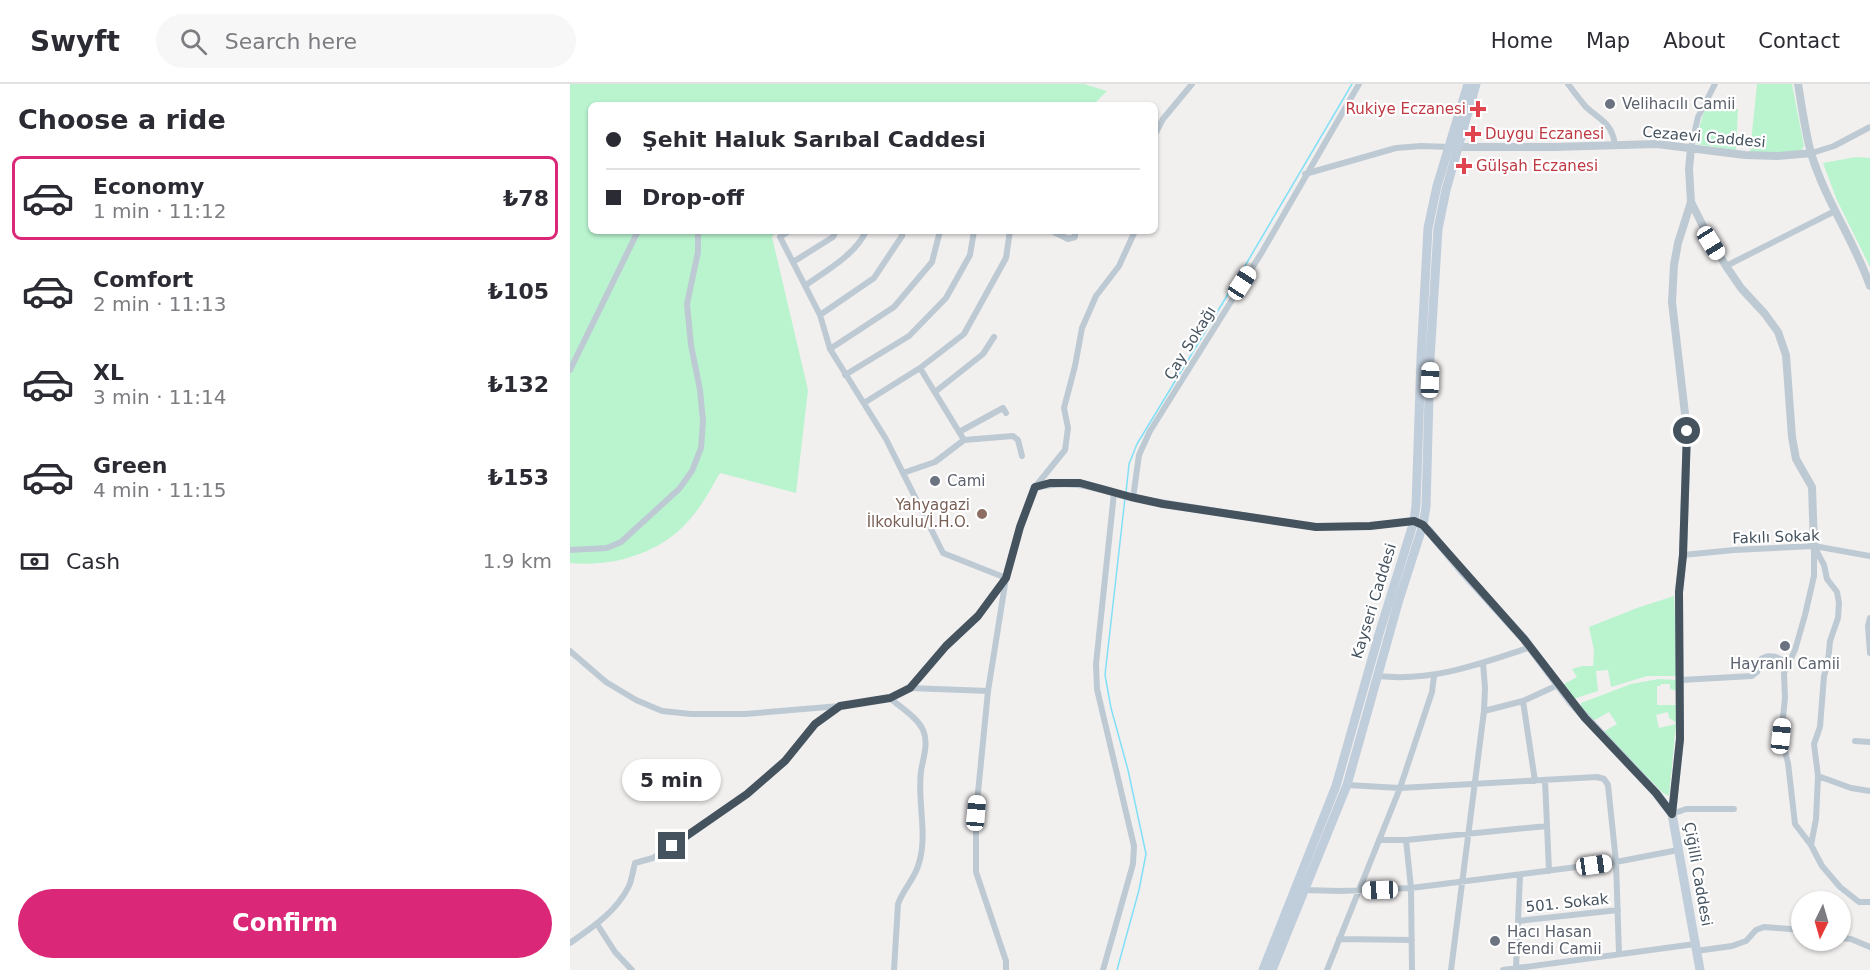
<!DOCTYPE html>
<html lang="en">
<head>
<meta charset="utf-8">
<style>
  :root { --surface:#fff; --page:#f7f7f7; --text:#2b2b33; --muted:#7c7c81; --line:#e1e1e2; --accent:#db2777 }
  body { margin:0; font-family:"DejaVu Sans",sans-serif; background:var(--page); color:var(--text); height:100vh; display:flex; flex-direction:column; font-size:22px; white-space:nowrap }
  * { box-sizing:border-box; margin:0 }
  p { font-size:20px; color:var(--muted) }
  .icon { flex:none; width:33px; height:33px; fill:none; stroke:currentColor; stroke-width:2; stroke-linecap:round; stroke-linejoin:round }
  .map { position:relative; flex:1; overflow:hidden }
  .sheet { display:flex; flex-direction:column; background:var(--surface); width:570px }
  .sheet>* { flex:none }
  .guide { position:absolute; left:18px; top:18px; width:570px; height:132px; border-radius:9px; box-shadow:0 2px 4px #0004; display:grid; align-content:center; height:132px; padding:0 18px; background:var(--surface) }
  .needle { width:39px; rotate:185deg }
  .controls { position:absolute; left:1221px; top:807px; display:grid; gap:12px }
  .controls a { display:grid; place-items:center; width:60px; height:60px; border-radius:50%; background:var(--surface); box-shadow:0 2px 4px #0004; font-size:30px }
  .end { position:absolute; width:27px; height:27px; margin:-14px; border:8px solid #45535f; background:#fff; box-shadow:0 0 0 3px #fff }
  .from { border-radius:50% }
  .bubble { position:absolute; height:42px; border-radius:21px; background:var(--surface); box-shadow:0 2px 4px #0004; font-size:20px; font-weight:800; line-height:42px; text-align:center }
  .car { position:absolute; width:18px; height:36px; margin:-18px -9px; border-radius:8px; box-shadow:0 0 4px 2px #0007; background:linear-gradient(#fff 24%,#345 0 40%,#fff 0 76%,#345 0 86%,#fff 0) }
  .guide b { display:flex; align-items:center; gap:21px; height:57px; font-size:22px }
  .guide b+b { border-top:2px solid var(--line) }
  .guide i { width:15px; height:15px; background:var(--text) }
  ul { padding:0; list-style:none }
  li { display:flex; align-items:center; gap:18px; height:84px; margin:0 12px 9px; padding:0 6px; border:3px solid transparent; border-radius:9px }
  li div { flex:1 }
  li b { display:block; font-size:22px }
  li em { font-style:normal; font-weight:800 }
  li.active { border-color:var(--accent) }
  li>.icon { width:54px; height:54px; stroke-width:1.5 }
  h2 { padding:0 18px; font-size:27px; line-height:72px }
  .pay { display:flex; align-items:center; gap:15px; height:66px; padding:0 18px; font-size:22px }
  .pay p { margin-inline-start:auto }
  .primary-button { display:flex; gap:12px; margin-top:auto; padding:12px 18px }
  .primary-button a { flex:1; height:69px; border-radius:36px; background:var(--accent); color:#fff; font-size:24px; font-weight:800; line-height:69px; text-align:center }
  header { display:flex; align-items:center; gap:36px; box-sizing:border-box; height:84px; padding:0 30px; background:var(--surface); border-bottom:2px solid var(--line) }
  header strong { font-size:28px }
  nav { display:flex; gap:33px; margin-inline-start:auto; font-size:21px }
  .search { width:420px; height:54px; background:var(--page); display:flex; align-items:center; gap:15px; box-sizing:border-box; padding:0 21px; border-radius:33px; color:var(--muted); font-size:22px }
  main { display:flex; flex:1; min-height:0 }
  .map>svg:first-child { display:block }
  .green { fill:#b9f4cf }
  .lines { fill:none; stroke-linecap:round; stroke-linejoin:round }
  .stream { stroke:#81dff6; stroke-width:1.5 }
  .minor { stroke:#becad3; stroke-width:6 }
  .tertiary { stroke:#becad3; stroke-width:8 }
  .secondary { stroke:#c0cddb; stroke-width:9 }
  .route { stroke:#45535f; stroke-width:8 }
  .worship-dot { fill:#6b7280; stroke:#fff; stroke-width:2 }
  .health-dot { fill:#e0444e; stroke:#fff; stroke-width:2 }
  .education-dot { fill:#8d6e63; stroke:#fff; stroke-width:2 }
  .labels { text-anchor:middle; stroke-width:4.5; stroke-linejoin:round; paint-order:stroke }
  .worship-label { font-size:15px; fill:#5b616d; stroke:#fff; text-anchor:start }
  .health-label { font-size:15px; fill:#be3a42; stroke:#fff; text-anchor:start }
  .street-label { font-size:15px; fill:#45535f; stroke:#fff }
  .education-label { font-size:15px; fill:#785e54; stroke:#fff; text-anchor:end }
</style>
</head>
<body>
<header>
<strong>Swyft</strong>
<div class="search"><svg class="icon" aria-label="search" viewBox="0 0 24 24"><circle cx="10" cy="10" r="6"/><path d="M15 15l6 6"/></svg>Search here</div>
<nav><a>Home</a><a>Map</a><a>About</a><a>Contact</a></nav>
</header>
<main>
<section class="sheet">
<h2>Choose a ride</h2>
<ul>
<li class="active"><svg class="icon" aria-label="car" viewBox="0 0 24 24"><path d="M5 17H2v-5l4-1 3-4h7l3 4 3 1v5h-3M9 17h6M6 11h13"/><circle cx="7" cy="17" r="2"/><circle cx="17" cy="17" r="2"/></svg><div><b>Economy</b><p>1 min · 11:12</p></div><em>₺78</em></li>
<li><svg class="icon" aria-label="car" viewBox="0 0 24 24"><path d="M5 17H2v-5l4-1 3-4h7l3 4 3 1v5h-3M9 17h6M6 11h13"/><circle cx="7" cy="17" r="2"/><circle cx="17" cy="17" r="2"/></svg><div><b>Comfort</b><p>2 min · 11:13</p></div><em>₺105</em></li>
<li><svg class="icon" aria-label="car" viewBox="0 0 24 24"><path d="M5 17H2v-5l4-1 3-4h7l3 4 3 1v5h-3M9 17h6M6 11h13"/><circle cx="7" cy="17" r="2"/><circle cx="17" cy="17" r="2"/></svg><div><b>XL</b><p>3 min · 11:14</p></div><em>₺132</em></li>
<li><svg class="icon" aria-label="car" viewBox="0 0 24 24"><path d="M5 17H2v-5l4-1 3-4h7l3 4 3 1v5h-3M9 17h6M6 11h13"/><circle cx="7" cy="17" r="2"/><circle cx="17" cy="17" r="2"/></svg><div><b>Green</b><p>4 min · 11:15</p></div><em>₺153</em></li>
</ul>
<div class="pay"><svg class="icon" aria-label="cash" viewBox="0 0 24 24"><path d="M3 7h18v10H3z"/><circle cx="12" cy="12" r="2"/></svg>Cash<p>1.9 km</p></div>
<div class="primary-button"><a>Confirm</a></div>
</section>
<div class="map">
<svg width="1300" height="886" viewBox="0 0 1300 886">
  <rect width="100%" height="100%" fill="#f2efef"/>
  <path class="green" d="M0,0H514L537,7L523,21H21V147H207L202,153L238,306L226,409L150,389C142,402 135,417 125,429C96,468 47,483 0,479Z
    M1187,0H1222L1234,62L1231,66L1219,68H1180Z
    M1135,24L1168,25L1166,66L1126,60L1129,45Z
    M1286,73L1300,74V183L1266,114L1253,79Z
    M1104,512L1108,592H1077L1041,603L1038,586L1026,587L1028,607L1003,615L994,600L1007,593L1002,585L1012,582H1023L1024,566L1019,543L1067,524Z
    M1089,595L1108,596V607L1100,605V600H1091L1090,602H1087V621H1108L1107,639L1099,634L1098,628L1086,631L1089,644L1106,640L1099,712L1093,709L1033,648L1047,640L1039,628L1023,637L1011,623V619L1061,600Z"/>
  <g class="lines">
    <path class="stream" d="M556,409L559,380L567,360L669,192L782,0
      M547,886L569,806L576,770L558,686L541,624L535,591L555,414"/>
    <path class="minor" d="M998,0C1004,8 1010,16 1016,23C1031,37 1041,38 1045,60
      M585,50L593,35L622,0
      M1121,64L1128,33L1145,0
      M1242,69L1264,62L1300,43
      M735,90L826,64L851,62L880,63
      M482,147L498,155L505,153V147
      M223,178L263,153L266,147
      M1156,182L1265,127
      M236,201C256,187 286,170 296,147
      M250,231L304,194L332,152L333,147
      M260,265L324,223L362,178L370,147
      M0,286L68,147
      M275,291L339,252L376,214L400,171L404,147
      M365,308L413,270L424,253
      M294,319L350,284L394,250L436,174L440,147
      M389,348L433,324L436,329
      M394,356L443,352L448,356L452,372
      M333,389L365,378L394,356L350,284
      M560,413L746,443L800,442L844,437
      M563,414L569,371L580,347L692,168L789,0
      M1244,462V492L1235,531L1225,566L1214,589L1215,614L1211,652L1218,679L1225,740L1241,761L1252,782L1270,803L1289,818H1300
      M0,466L37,464L51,458L109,405L122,387L131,364L133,337L130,306L121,261L117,220L128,168V147
      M1113,471L1164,466L1244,462L1300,472
      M1300,534L1298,542L1300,569
      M0,567L36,598L66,616L92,627L121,630H175L270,622L320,614L340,604L376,562L408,532L436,494L373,469L316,355L260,265L250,231L210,153L219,147
      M808,592C862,598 910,580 961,563
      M1111,596L1182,592L1187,588L1190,576C1199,568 1210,574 1219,580
      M340,604L418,607
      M320,614C331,624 347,633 353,646C359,659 353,674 351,687C347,717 358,750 349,779C345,795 333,805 328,820L324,886
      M953,617L965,697
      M914,627L953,617L988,601
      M1285,657L1300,658
      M1248,692L1281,704L1300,707
      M975,696L979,787
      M777,701L830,704L1027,693L1034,695L1038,701L1046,778L1049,870
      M1102,730L1116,725H1164
      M809,756H836L977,742
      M836,756L841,804L842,886
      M1241,761L1246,735L1248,692L1244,660L1250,643L1254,592L1258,578L1260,557L1268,534L1269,519L1267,508L1257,495L1254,481L1244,462
      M734,806L771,807L841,804L1046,778L1108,766
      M948,837L1048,826
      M27,840L45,868L62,886
      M1270,854L1281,855L1300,863
      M769,855L842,856
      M0,859C23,843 46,828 59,802C62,795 63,786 65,779L83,774L177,710L215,677L245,640L270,622
      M1126,867L1162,862L1176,857L1186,846L1194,843L1232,846
      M946,884L950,791
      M436,886V877L406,788V729L418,607L436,494L450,443L465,403L495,366L498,344L494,324L505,282L512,244L526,212L549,182L565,147
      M533,886L563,780L564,762L527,605L526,580L544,409
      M757,886L830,704L862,608L864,592
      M881,886L914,627L915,604L913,579
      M933,886L1125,860"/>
    <path class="tertiary" d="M1228,0C1232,23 1235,47 1241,69C1255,116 1284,156 1300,202
      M888,63H984L1087,60L1175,71L1207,72L1242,69
      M1121,118L1141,158L1156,182L1171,204L1195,230L1208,248L1216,271L1222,353L1226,375L1242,403L1244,462
      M465,403C504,394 524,403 560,413
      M1102,730L1110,655L1109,508L1113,471L1117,347L1102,218L1104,181L1108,159L1121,118L1119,85L1121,64"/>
    <path class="secondary" d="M849,439L859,447L892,487L954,555L1002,619L1086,709L1102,730L1130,886
      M693,886L766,702L809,550L844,437L846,421L851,274L858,144L867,102L898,0
      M702,886L777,701L828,519L853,441L856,423L860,275L868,145L876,106L906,0"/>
  </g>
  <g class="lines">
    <path class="route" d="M102,762L177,710L215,677L245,640L270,622L320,614L340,604L376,562L408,532L436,494L450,443L465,403L480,399H510L561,413L593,420L746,443L800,442L844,437L853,441L954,555L1015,634L1086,709L1102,730L1110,655L1109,508L1113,471L1117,347"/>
  </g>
  <g class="worship-dot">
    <circle cx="1040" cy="20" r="6"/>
    <circle cx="365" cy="397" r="6"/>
    <circle cx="1215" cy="562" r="6"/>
    <circle cx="925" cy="857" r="6"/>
  </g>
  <g class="health-dot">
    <path d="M905 16h6v6h6v6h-6v6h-6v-6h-6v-6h6z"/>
    <path d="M900 41h6v6h6v6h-6v6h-6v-6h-6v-6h6z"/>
    <path d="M891 73h6v6h6v6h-6v6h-6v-6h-6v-6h6z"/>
  </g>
  <circle class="education-dot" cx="412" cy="430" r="6"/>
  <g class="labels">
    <g class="worship-label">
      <text x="1052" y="25">Velihacılı Camii</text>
      <text x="377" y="402">Cami</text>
      <text x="1215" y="585" text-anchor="middle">Hayranlı Camii</text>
      <text x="937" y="853">Hacı Hasan<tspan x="937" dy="17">Efendi Camii</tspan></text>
    </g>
    <g class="health-label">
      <text x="896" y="30" text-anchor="end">Rukiye Eczanesi</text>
      <text x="915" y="55">Duygu Eczanesi</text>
      <text x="906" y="87">Gülşah Eczanesi</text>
    </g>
    <g class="street-label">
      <text transform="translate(1134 53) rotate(5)" y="5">Cezaevi Caddesi</text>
      <text transform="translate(620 259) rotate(-58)" y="5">Çay Sokağı</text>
      <text transform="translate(1206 453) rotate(-2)" y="5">Fakılı Sokak</text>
      <text transform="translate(804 517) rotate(-73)" y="5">Kayseri Caddesi</text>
      <text transform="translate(1128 790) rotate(80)" y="5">Çiğilli Caddesi</text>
      <text transform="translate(997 819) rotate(-6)" y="5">501. Sokak</text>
    </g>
    <g class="education-label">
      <text x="400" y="426">Yahyagazi<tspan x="400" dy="17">İlkokulu/İ.H.O.</tspan></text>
    </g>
  </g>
</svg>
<div class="controls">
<a><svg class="needle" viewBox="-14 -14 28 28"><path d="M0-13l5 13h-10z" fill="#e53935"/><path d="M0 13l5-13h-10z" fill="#7c7c81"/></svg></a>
</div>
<i class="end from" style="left:1117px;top:347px"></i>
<i class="end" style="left:102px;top:762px"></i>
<div class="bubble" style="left:52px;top:675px;width:99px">5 min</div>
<i class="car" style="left:1141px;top:159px;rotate:148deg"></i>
<i class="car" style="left:672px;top:199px;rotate:33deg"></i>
<i class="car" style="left:860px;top:296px;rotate:2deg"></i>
<i class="car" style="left:1211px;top:652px;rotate:6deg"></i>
<i class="car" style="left:406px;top:729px;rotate:5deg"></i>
<i class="car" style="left:1024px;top:781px;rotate:82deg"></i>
<i class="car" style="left:810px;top:806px;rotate:268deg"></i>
<div class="guide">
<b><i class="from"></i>Şehit Haluk Sarıbal Caddesi</b>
<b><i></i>Drop-off</b>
</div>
</div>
</main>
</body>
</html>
